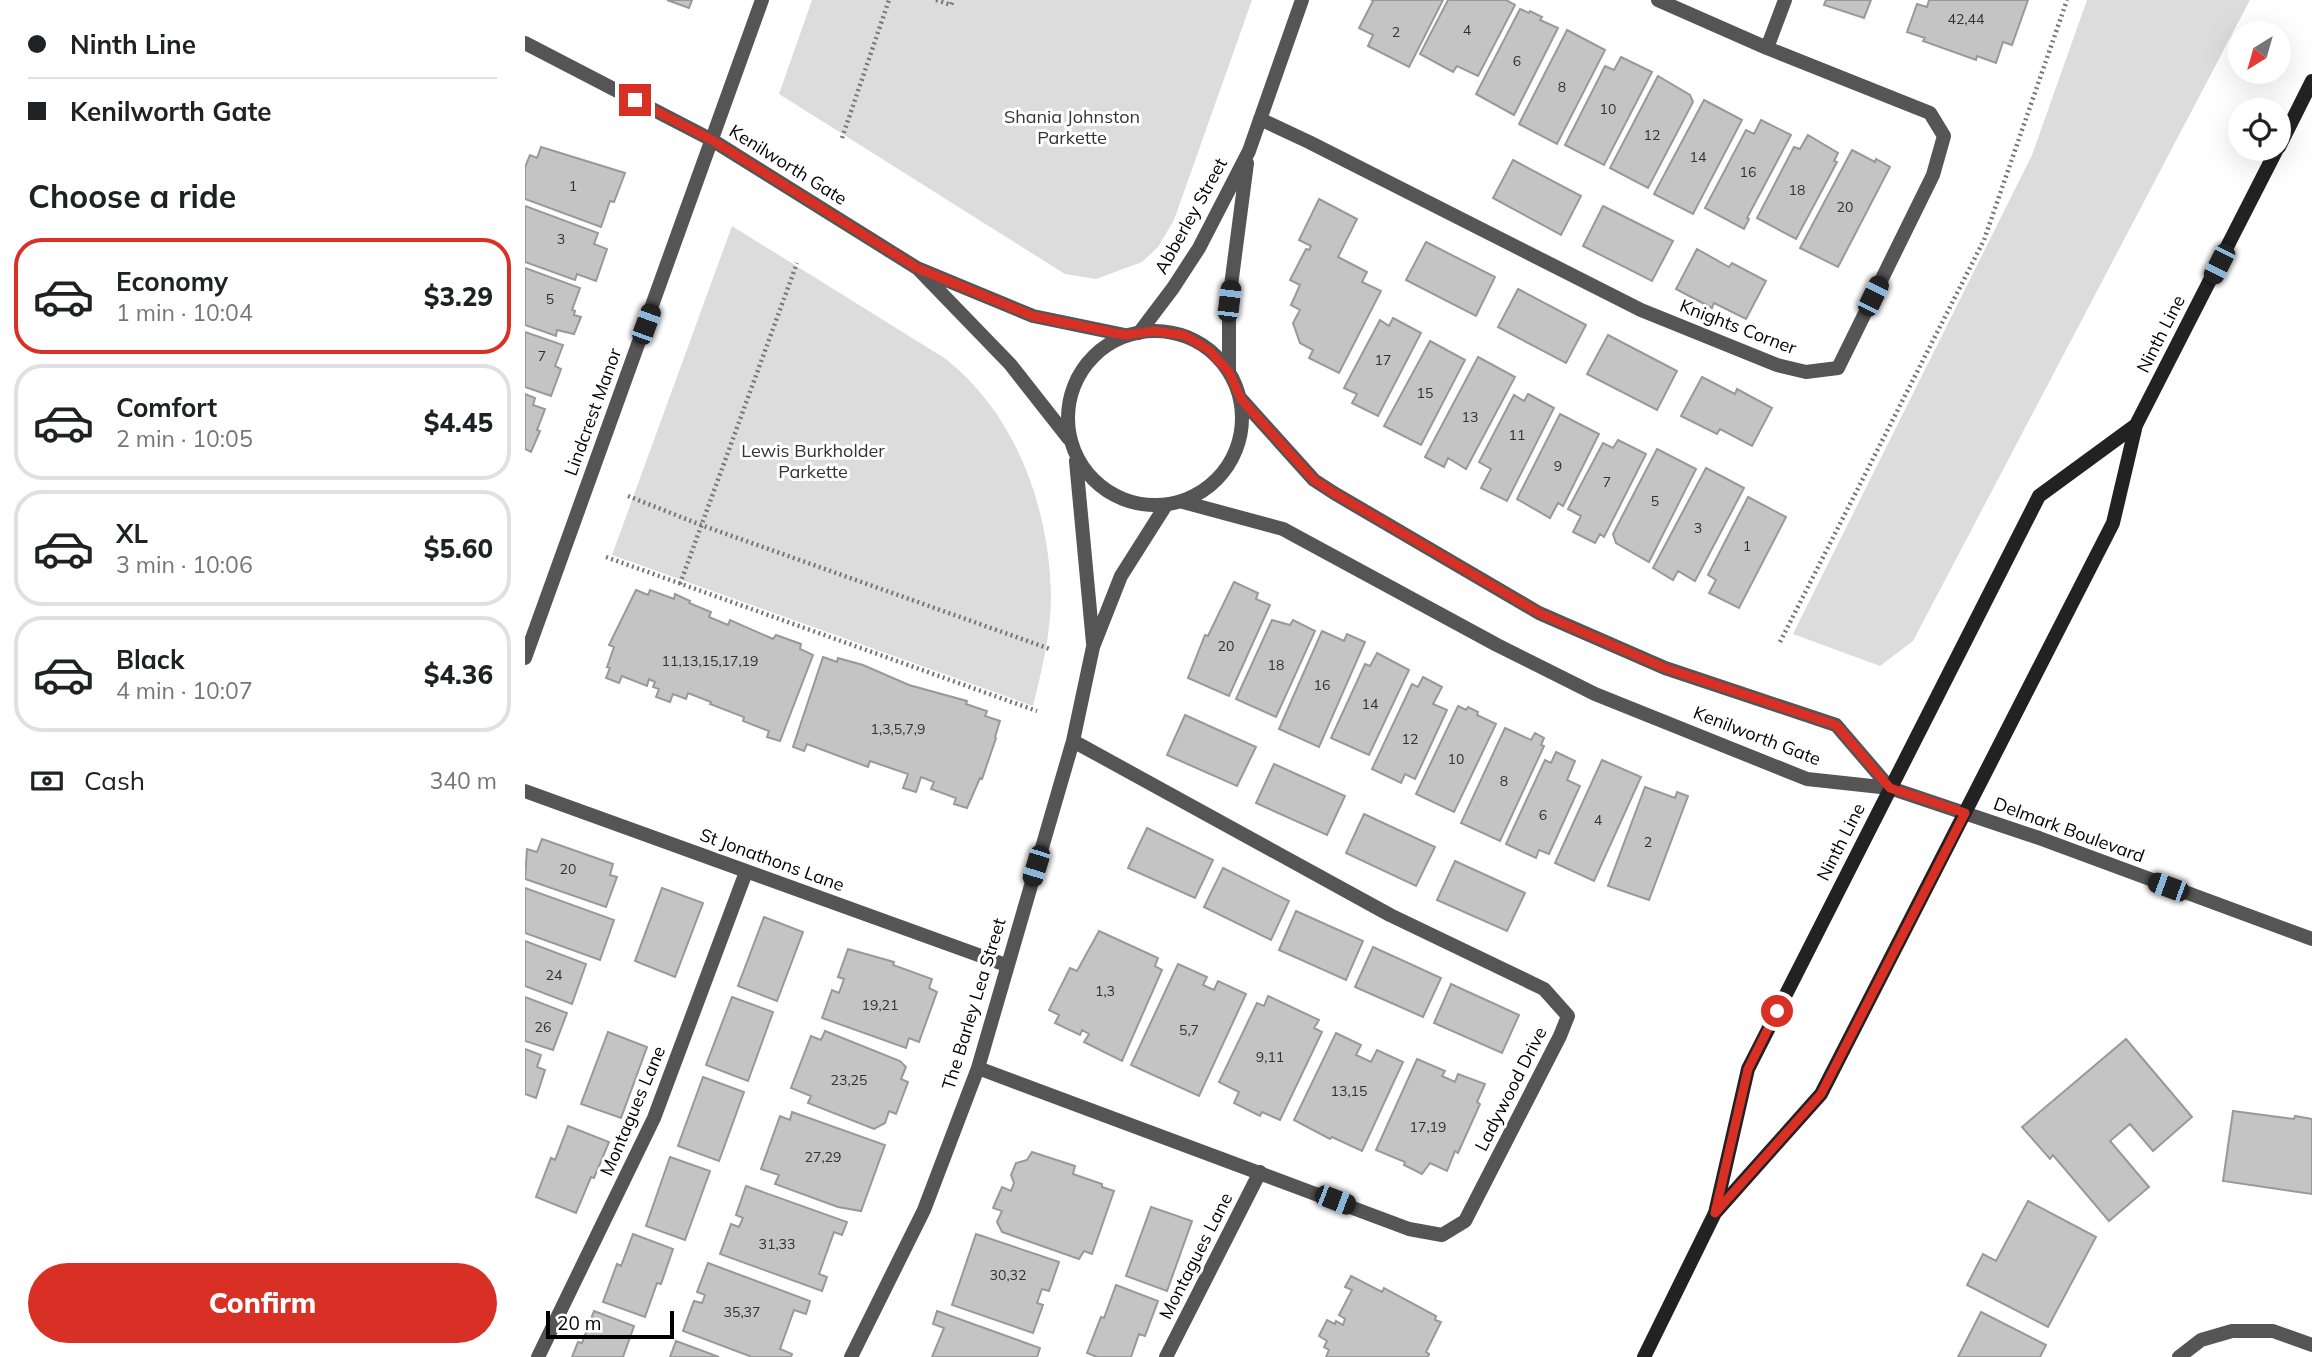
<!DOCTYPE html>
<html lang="en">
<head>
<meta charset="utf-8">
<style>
  :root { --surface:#fff; --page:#f2f2f2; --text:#202124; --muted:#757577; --line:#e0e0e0; --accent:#d93025 }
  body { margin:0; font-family:Mulish,sans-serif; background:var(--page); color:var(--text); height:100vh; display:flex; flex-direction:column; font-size:26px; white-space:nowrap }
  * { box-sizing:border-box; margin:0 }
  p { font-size:23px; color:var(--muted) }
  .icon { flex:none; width:38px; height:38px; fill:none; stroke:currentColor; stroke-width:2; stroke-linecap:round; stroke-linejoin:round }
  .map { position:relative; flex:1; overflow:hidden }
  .side { display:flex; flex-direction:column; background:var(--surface); width:525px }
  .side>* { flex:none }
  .guide { display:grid; align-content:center; height:154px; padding:0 28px; background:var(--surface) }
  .needle { width:46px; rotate:217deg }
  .fabs { position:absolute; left:1703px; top:21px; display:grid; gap:14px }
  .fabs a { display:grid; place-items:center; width:63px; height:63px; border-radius:50%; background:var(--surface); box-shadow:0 7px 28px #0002; font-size:35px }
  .scale { position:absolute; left:21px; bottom:18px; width:128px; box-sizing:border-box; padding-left:7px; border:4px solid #000; border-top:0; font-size:19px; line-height:24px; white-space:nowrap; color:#000; -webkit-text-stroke:5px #fff; paint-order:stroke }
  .end { position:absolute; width:32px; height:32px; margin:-16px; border:9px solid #d93025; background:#fff; box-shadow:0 0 0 4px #fff }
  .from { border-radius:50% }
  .car { position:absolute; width:21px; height:42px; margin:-21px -10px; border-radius:9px; box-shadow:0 0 5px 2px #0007; background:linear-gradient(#222 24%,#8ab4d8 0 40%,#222 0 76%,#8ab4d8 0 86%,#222 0) }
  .guide b { display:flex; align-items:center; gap:24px; height:66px; font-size:26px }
  .guide b+b { border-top:2px solid var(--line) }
  .guide i { width:18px; height:18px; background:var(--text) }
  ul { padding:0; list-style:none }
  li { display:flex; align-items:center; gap:21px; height:116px; margin:0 14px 10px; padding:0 14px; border:4px solid var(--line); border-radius:28px }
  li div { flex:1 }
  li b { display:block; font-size:26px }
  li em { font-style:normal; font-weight:800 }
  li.active { border-color:var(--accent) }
  li>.icon { width:63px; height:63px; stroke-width:1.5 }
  h2 { padding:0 28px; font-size:32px; line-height:84px }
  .pay { display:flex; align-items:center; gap:18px; height:77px; padding:0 28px; font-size:26px }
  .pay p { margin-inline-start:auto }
  .button { display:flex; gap:14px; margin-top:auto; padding:14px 28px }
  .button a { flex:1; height:80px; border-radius:42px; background:var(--accent); color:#fff; font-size:28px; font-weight:800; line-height:80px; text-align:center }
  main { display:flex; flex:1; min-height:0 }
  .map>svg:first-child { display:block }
  .green { fill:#dcdcdc }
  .building { fill:#c4c4c4; stroke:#999; stroke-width:2 }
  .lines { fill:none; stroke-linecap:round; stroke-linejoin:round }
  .path { stroke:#777; stroke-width:4.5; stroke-dasharray:2 3.5; stroke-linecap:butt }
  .lane { stroke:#555; stroke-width:14 }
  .street { stroke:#555; stroke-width:14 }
  .secondary { stroke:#222; stroke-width:14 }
  .route { stroke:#d93025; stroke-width:9 }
  .labels { text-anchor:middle; stroke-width:6; stroke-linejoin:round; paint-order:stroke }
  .number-label { font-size:14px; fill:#313131 }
  .park-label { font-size:18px; fill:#333; stroke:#fff }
  .street-label { font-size:18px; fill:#000; stroke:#fff }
</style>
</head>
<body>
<main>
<section class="side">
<div class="guide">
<b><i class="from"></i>Ninth Line</b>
<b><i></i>Kenilworth Gate</b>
</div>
<h2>Choose a ride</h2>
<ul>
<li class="active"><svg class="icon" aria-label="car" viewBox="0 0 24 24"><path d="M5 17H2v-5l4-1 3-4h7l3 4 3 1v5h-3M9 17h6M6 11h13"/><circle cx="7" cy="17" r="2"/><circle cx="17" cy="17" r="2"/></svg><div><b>Economy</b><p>1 min · 10:04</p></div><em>$3.29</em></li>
<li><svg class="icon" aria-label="car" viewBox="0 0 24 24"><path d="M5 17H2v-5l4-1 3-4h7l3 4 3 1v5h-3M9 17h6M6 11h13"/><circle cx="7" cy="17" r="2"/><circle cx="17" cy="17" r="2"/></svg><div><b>Comfort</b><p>2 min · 10:05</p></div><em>$4.45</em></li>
<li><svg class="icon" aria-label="car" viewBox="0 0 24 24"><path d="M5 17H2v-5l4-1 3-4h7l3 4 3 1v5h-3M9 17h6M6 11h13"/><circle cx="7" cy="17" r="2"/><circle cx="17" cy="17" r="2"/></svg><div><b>XL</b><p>3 min · 10:06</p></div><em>$5.60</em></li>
<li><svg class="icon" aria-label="car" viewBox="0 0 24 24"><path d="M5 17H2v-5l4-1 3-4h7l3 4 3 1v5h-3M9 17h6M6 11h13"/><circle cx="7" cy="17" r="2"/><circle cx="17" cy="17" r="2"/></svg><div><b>Black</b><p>4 min · 10:07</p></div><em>$4.36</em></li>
</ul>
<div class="pay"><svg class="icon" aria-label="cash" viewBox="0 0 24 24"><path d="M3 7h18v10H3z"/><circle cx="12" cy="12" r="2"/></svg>Cash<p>340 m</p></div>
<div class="button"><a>Confirm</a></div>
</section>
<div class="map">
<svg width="1787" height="1357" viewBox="0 0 1787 1357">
  <rect width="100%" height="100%" fill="#fff"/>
  <path class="green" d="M287,0H727L649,220L633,247L617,262L571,279L540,274L254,94Z
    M1562,0H1725L1388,641L1355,666L1268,634L1507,155Z
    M207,226L421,359C491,415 524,506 526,595C526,633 517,670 508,706L87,555Z"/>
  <path class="building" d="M142,0H167L164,8Z
    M846,0H918L884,67L843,46L848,35L834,28L848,1Z
    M923,0H981L990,5L953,76L932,66L928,72L895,54Z
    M1301,0H1346L1339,18L1299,5Z
    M1404,0H1503L1487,45L1478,42L1471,63L1452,56L1451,60L1398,41L1400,38L1382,32L1392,4L1402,7Z
    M995,9L1004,13L1005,11L1017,17L1015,20L1033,28L989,115L951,94Z
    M1042,30L1080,50L1032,144L994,124Z
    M1096,57L1127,72L1079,165L1040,145L1080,66L1089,70Z
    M1133,76L1165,95L1168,102L1123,188L1085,168Z
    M1179,100L1217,120L1168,214L1129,194Z
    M1236,120L1266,135L1222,218L1224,219L1219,229L1180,208L1221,130L1229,134Z
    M1283,135L1313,153L1309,161L1312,162L1271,239L1232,218L1269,147L1275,149Z
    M16,147L100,173L89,202L85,201L76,227L0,199V167L5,155L12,158Z
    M1327,150L1350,162L1351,159L1365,167L1313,267L1275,248Z
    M988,160L1056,196L1036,235L968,198Z
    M794,199L832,219L813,257L842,272L837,282L856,291L814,373L784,358L788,350L775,343L768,323L775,310L766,305L775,285L765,280L781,249L784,250L786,246L774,240Z
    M0,206L73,233L69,244L82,249L71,281L52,274L50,280L0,262Z
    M1078,206L1148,241L1127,281L1058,246Z
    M901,242L970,277L951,316L881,280Z
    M1172,249L1204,267L1207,263L1241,281L1221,319L1189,303L1187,308L1151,289Z
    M0,268L55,288L47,310L50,311L49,315L56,317L49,334L32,330L31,336L0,325Z
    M993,289L1061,325L1041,363L973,327Z
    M868,318L896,333L853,416L827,403L832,394L819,388L855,320L864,326Z
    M0,332L38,345L30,366L36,369L26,396L0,387Z
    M1083,335L1152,371L1132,410L1062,374Z
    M905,341L940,360L896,445L859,426Z
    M953,357L990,377L941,469L923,458L919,467L900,457Z
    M1177,377L1210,394L1212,389L1247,408L1227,446L1195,429L1192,434L1156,416Z
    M0,394L10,398L8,405L20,409L12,430L15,431L6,452L0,449Z
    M1003,394L1029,408L982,501L956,488L966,469L954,462L989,395L999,401Z
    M1035,414L1074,434L1038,506L1033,503L1025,518L992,499Z
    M1093,440L1121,454L1079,537L1075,534L1070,543L1048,532L1056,516L1043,509L1078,443L1088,448Z
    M1132,449L1171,469L1124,562L1091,543L1088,534Z
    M1181,468L1219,488L1170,581L1153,571L1148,580L1128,568Z
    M1223,497L1261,517L1214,608L1184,593L1191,580L1183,575Z
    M709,582L733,593L731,599L745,605L704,696L663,678L680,635L683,636Z
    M111,590L123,595L125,590L149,599L150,594L165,601L164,603L186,612L184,617L203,625L205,620L248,639L251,635L276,644L275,649L288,655L255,741L242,737L244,731L218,721L219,717L185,704L186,702L163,693L161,699L148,694L145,702L131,697L134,689L128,687L130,682L124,679L122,686L97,676L94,683L81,678L85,668L82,667L89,647L84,645Z
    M747,620L765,625L768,620L790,631L751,717L711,699Z
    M797,631L819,641L822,634L840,642L794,747L754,729Z
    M852,653L884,670L844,755L806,738L840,664L845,666Z
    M298,657L312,662L313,658L338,665L384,685L442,701L441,704L462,711L460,716L475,721L470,737L471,738L457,779L455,778L442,808L429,804L431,798L406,789L409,782L396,777L391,792L378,788L383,774L345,761L343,767L282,744L279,751L268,747Z
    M898,677L917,687L908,704L922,710L890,779L880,774L876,783L847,769L887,684L893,687Z
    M933,706L941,710L943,707L953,712L952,715L971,724L929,812L891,794Z
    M660,715L731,747L712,786L642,755Z
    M980,728L1006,740L1010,733L1019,738L1016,745L1019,746L975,841L936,823Z
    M1031,752L1050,761L1042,780L1055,786L1024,854L1014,850L1011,858L981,844L1020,760L1026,763Z
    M1077,760L1116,777L1069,881L1030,863Z
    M749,764L820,796L802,835L731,803Z
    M1120,787L1150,798L1152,792L1163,796L1124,900L1083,886Z
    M839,814L910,847L891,886L821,853Z
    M622,828L688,860L670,898L603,868Z
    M17,839L88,864L85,875L92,877L81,907L0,879L2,849L12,852Z
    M930,861L1000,893L982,931L912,900Z
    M698,868L764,901L746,940L679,907Z
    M0,888L89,920L75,960L0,933Z
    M137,888L178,903L150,977L110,961Z
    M771,911L838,941L821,980L754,950Z
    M239,917L278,932L252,1001L213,986Z
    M574,931L633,958L630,966L637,970L597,1061L559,1042L564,1034L557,1030L555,1035L530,1023L534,1015L524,1010L545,968L552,971Z
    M0,941L61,964L47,1004L0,986Z
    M848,947L916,978L898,1017L830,987Z
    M323,949L369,962L368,965L407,979L404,988L412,992L394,1042L384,1038L381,1048L297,1018L307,990L314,993L319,979L313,977Z
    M653,964L682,977L678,985L689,990L693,981L721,994L674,1096L606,1065Z
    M926,984L994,1015L977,1053L909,1023Z
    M743,996L794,1020L789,1028L797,1032L755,1120L737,1112L735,1116L709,1103L714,1092L694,1082L732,1003L739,1006Z
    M0,997L42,1013L28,1050L0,1041Z
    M207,997L248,1012L223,1081L181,1065Z
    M300,1031L375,1061L381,1067L376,1079L383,1082L371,1114L364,1111L360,1123L349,1129L283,1103L286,1096L266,1088L286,1036L296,1040Z
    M83,1032L122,1047L96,1118L56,1104Z
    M811,1033L836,1045L831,1055L846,1062L852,1050L878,1062L837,1151L807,1137L805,1139L769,1120Z
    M1601,1039L1667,1117L1628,1151L1605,1124L1585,1141L1624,1187L1584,1221L1528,1155L1525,1159L1497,1127Z
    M0,1049L16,1055L12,1067L20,1070L11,1098L0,1094Z
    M892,1059L920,1071L917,1076L930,1082L933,1074L960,1084L952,1102L955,1104L933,1153L930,1151L922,1171L905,1163L897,1174L879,1165L880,1162L851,1150Z
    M178,1077L219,1092L194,1161L153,1146Z
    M1708,1111L1769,1119L1770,1116L1787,1119V1194L1698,1181Z
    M267,1112L360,1145L336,1211L313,1207L250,1184L254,1175L236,1169L255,1116L265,1120Z
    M43,1126L84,1142L69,1178L66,1177L51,1213L11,1197L26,1158L30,1160Z
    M507,1152L550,1166L548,1174L577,1184V1187L589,1191L567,1254L559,1251L554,1259L477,1232L472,1222L477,1211L468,1208L477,1187L486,1191L489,1183L486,1175L491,1163L502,1160Z
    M145,1157L185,1171L160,1240L121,1226Z
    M221,1186L322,1222L317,1235L309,1232L294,1274L302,1277L297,1291L195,1254L206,1224L214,1227L218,1218L211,1215Z
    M1503,1201L1571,1237L1523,1327L1442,1285L1458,1254L1471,1261Z
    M626,1207L667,1221L642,1291L601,1276Z
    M108,1234L148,1249L136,1284L132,1283L120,1317L78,1302L92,1264L96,1266Z
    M451,1234L534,1262L524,1291L517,1289L512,1303L518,1305L508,1333L427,1305Z
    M183,1263L285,1301L281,1314L269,1310L255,1349L267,1354L266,1357H227L158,1331L169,1301L177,1303L180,1295L172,1292Z
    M826,1276L857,1292L859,1288L911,1316L910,1320L916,1322L901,1352L904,1354L903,1357H801L804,1350L799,1347L802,1341L794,1336L802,1320L810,1324L811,1321L818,1325L820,1319L814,1315L827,1290L820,1287Z
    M591,1285L633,1301L620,1336L614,1334L606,1357H572L562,1353L576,1317L579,1318Z
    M69,1311L109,1326L98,1357H47L53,1342L57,1343Z
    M412,1311L515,1348L512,1357H407L419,1328L408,1324Z
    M1456,1312L1521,1345L1515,1357H1433Z
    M151,1341L194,1357H145Z"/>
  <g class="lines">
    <path class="path" d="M411,0L426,5L428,0
      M317,138L364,0
      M103,496L176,525L525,649
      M81,557L512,711
      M155,584L272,263
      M1255,642L1459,240L1542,0"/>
    <path class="lane" d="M0,791L481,965
      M13,1357L129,1118L221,872
      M641,1357L735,1172"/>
    <path class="street" d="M0,43L187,140L392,268L508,316L600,335
      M1242,48L1260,0
      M735,119L784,142L1116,310L1252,365L1281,372L1313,368L1408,175L1419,136L1405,113L1242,48L1133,0
      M395,271L485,364L544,439
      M543 418a87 87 0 1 1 174 0a87 87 0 1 1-174 0Z
      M614,333L648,288L674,248L724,151L777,0
      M704,372V301L722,163
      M716,399L789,480L809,493L1014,613L1140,668L1311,725L1365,788
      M551,461L568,643
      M658,502L758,529L972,645L1070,694L1282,779L1365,788L1514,838L1787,939
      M0,658L237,0
      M453,1068L884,1229L917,1235L940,1221L1035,1036L1043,1016L1019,989L865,915L548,741
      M326,1357L399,1210L453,1068L548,741L568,647L596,576L641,505
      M1654,1357L1676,1340L1707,1331H1748L1787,1345"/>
    <path class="secondary" d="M1754,147L1787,81
      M1190,1213L1296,1094L1588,523L1611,425L1752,149
      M1119,1357L1190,1213L1223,1069L1514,496L1611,425"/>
  </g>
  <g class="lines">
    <path class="route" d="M110,100L187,140L392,268L508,316L600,335L629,331L659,335L684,350L704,372L716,399L789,480L809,493L1014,613L1140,668L1311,725L1365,788L1440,813L1296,1094L1190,1213L1223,1069L1252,1011"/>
  </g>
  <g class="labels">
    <g class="number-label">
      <text x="1441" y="24">42,44</text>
      <text x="942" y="35">4</text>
      <text x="871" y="37">2</text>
      <text x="992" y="66">6</text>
      <text x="1037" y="92">8</text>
      <text x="1083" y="114">10</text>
      <text x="1127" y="140">12</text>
      <text x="1173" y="162">14</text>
      <text x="1223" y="177">16</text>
      <text x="48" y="191">1</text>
      <text x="1272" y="195">18</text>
      <text x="1320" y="212">20</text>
      <text x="36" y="244">3</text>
      <text x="25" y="304">5</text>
      <text x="17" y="361">7</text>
      <text x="858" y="365">17</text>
      <text x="900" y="398">15</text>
      <text x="945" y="422">13</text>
      <text x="992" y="440">11</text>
      <text x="1033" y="471">9</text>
      <text x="1082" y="487">7</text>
      <text x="1130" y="506">5</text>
      <text x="1173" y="533">3</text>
      <text x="1222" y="551">1</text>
      <text x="701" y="651">20</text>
      <text x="185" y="666">11,13,15,17,19</text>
      <text x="751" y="670">18</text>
      <text x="797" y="690">16</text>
      <text x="845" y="709">14</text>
      <text x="373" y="734">1,3,5,7,9</text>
      <text x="885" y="744">12</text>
      <text x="931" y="764">10</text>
      <text x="979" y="786">8</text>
      <text x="1018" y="820">6</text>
      <text x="1073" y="825">4</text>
      <text x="1123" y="847">2</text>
      <text x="43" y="874">20</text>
      <text x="29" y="980">24</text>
      <text x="580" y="996">1,3</text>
      <text x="355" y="1010">19,21</text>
      <text x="18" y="1032">26</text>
      <text x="664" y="1035">5,7</text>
      <text x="745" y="1062">9,11</text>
      <text x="324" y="1085">23,25</text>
      <text x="824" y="1096">13,15</text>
      <text x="903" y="1132">17,19</text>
      <text x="298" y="1162">27,29</text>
      <text x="252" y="1249">31,33</text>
      <text x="483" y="1280">30,32</text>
      <text x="217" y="1317">35,37</text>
    </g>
    <g class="park-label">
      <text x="547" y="123">Shania Johnston<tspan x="547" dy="21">Parkette</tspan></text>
      <text x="288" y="457">Lewis Burkholder<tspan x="288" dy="21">Parkette</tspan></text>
    </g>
    <g class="street-label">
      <text transform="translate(263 165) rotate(32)" y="6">Kenilworth Gate</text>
      <text transform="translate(666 216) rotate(-61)" y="6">Abberley Street</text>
      <text transform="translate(1213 327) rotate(21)" y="6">Knights Corner</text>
      <text transform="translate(1636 334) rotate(-63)" y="6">Ninth Line</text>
      <text transform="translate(68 412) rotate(-70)" y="6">Lindcrest Manor</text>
      <text transform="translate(1232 736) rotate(21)" y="6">Kenilworth Gate</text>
      <text transform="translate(1544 830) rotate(20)" y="6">Delmark Boulevard</text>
      <text transform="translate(1316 842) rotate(-63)" y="6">Ninth Line</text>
      <text transform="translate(247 860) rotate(20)" y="6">St Jonathons Lane</text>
      <text transform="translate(449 1004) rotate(-73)" y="6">The Barley Lea Street</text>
      <text transform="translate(986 1089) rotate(-63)" y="6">Ladywood Drive</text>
      <text transform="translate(108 1111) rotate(-67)" y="6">Montagues Lane</text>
      <text transform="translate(671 1256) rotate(-63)" y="6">Montagues Lane</text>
    </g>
  </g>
</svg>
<div class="fabs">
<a><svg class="needle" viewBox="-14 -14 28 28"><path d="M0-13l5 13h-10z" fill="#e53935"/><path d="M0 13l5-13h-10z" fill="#757577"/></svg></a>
<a><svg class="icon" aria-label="locate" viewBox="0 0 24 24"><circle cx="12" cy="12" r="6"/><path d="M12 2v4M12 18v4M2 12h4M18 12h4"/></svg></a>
</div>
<div class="scale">20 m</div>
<i class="end from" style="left:1252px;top:1011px"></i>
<i class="end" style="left:110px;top:100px"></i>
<i class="car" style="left:1694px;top:264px;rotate:207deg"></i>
<i class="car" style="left:1348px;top:296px;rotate:26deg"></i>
<i class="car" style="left:704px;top:301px;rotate:7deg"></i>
<i class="car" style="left:121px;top:324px;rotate:20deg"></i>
<i class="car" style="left:511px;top:866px;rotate:197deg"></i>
<i class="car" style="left:1643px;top:887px;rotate:290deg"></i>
<i class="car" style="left:810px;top:1200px;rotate:111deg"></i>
</div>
</main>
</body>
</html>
